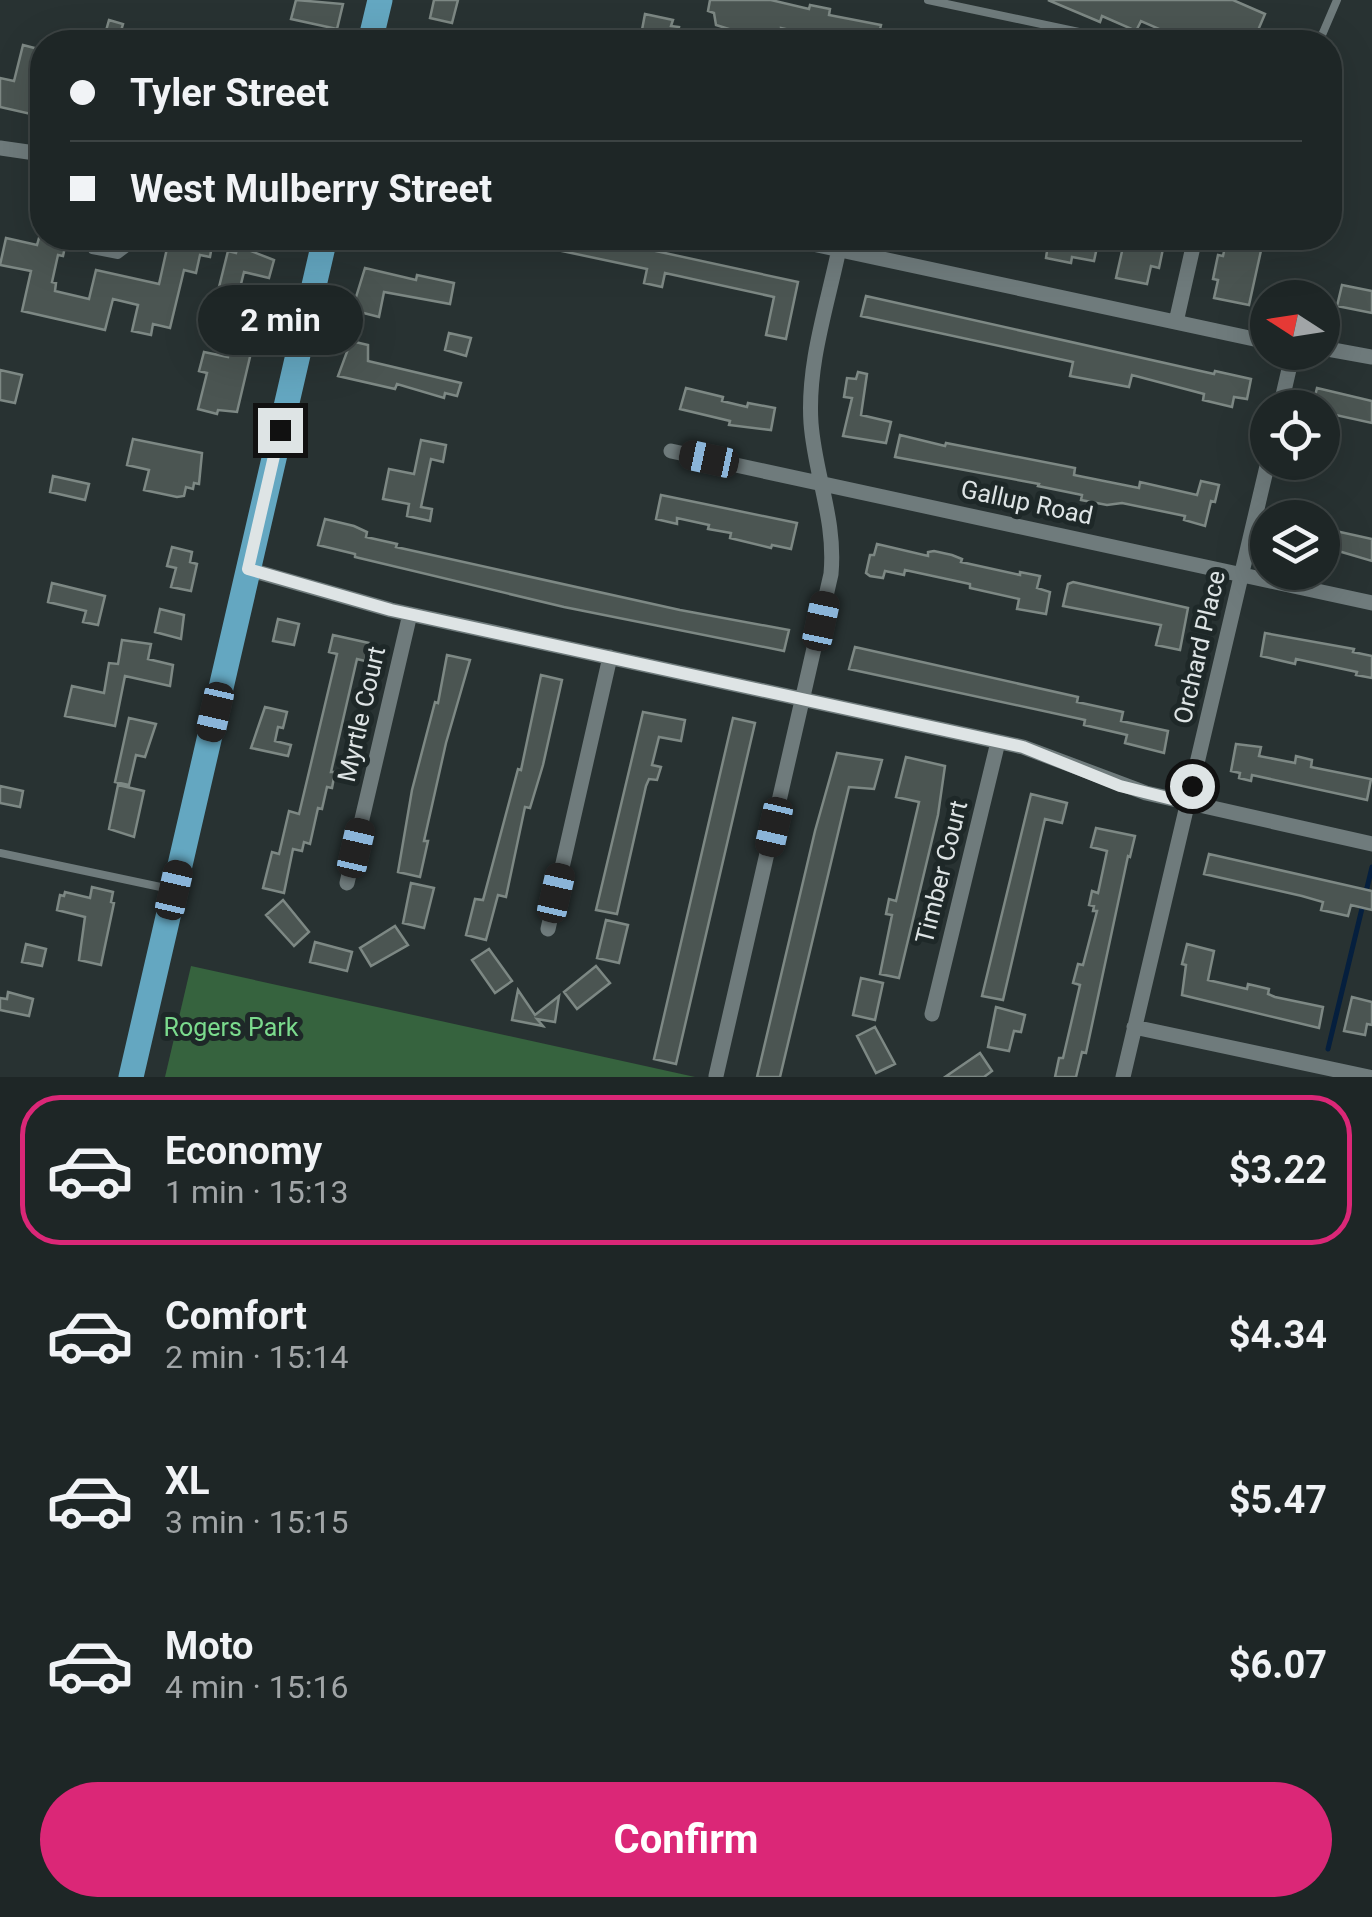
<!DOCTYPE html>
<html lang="en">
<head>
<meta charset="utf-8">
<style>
  :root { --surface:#1e2626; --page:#2b3232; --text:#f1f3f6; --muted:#a1a5a7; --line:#3c4343; --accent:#db2777 }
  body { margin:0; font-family:Roboto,sans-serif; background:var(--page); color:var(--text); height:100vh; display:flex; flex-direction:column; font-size:38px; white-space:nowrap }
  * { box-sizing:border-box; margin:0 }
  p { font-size:32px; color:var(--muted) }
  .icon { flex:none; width:55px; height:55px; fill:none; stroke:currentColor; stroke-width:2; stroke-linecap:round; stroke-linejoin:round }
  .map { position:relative; height:1077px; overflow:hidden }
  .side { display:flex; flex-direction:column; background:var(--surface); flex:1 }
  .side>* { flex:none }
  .top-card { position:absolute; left:30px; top:30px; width:1312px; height:220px; border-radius:40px; box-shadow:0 10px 40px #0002,0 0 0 2px var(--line); display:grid; align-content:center; height:220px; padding:0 40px; background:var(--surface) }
  .needle { width:65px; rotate:282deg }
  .buttons { position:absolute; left:1250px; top:280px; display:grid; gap:20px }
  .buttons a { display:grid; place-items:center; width:90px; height:90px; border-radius:50%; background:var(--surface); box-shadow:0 10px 40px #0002,0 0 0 2px var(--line); font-size:50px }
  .end { position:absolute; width:45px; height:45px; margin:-22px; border:12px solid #dee4e5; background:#111; box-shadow:0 0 0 5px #111 }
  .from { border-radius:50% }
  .bubble { position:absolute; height:70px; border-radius:35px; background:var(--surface); box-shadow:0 10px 40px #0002,0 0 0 2px var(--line); font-size:32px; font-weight:700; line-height:70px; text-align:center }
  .car { position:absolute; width:30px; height:60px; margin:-30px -15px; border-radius:12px; box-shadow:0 0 8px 2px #0007; background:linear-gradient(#222 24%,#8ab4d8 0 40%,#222 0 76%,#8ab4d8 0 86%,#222 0) }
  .top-card b { display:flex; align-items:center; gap:35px; height:95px; font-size:38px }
  .top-card b+b { border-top:2px solid var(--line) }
  .top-card i { width:25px; height:25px; background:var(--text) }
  ul { padding:18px 0 0; list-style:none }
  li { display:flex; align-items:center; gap:30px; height:150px; margin:0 20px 15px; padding:0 20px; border:5px solid transparent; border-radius:40px }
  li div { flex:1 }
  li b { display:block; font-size:38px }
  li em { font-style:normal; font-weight:700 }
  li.on { border-color:var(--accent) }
  li>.icon { width:90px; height:90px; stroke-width:1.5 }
  .primary-button { display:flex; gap:20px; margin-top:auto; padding:20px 40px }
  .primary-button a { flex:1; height:115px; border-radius:60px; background:var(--accent); color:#fff; font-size:40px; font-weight:700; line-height:115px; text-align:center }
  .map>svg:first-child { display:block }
  .green { fill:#36633e }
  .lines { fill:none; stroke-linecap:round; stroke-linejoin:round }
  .stream { stroke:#051f3e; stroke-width:5 }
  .building { fill:#4b5552; stroke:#7d8884; stroke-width:2.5 }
  .service { stroke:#6f7b7c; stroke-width:8 }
  .minor { stroke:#6f7b7c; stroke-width:15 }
  .primary { stroke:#64a7c1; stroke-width:25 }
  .route { stroke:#dee4e5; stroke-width:12 }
  .labels { text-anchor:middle; stroke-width:10; stroke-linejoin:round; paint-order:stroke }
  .street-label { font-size:25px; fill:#dee4e5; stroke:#1e2828 }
  .park-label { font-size:25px; fill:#7bda8d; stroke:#1e2828 }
</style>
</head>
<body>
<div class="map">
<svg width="1372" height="1077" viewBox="0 0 1372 1077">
  <rect width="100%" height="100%" fill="#283232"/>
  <path class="green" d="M191,966L695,1077H165Z"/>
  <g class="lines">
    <path class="stream" d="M1328,1049L1372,867"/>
  </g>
  <path class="building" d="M296,0L343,4L337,29L291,19Z
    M434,0H458L452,23L430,18Z
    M710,0H771L809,9L810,5L830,9L829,15L881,25L877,42H812L808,40L809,34L781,28V31L777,30L775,39L732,30L716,25L714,13L708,11Z
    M1048,0H1233L1265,14L1253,42H1198L1177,34L1174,40L1162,35L1164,31L1141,21L1136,31L1102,16L1100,22Z
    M645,14L673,20L671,26L679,27L676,42L641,35Z
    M109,20L123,24L118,41L104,38Z
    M23,45L42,50L31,114L0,107V78L14,81Z
    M6,238L37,245L39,238H67L63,256L58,255L52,282L56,283L55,291L89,299L96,270L159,284L168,244L188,249L190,238L213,240L210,257L200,255L196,273L184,270L170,328L153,324L151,335L132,331L138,305L113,299L105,330L22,311L31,271L0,265Z
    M524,238H596L798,282L786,339L766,335L774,297L665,273L662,287L644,283L647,269L524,243Z
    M1009,238H1099L1094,261L1072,257L1071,263L1046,258L1047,251L1008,244Z
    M1125,238H1157L1156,242L1164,244L1159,268L1151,266L1147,284L1116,278Z
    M1227,238L1262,246L1249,305L1214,298L1218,280L1213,279L1218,255L1223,256Z
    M238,246L274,260L269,278L244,272L239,292L219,287L228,251L236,253Z
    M365,268L416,280L417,275L454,283L450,304L384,292L379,317L352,310Z
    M1342,285L1372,291V313L1337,306Z
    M866,296L1214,374L1215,371L1251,379L1247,399L1234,397L1232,407L1203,400L1204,394L1132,375L1129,387L1070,376L1073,362L861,316Z
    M237,319L258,323L237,412L218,410L217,414L198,409L207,373L199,371L204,352L228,357Z
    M449,333L471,338L466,356L445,350Z
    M351,341L368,345V361L461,383L457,396L445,393L444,398L397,384L395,389L338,376Z
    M0,370L22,375L15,403L0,400Z
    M858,372L867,374L861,415L891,422L886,443L843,436L852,398L844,397L847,378L856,379Z
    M686,388L723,397L722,401L747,407L748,403L775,408L771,430L729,425L730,421L680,409Z
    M1317,388L1372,401V423L1322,412V408H1312Z
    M900,435L945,446L946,443L1075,468L1074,475L1139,488L1140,482L1197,495L1201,481L1219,485L1215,502L1211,501L1205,526L1184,520L1185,516L1122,503L1107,505L1081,500L1082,495L1038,486L1039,484L895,457Z
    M133,439L202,453L199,484L194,483L193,489L186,487L184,496L177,497L144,490L149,470L127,465Z
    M421,440L446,445L443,462L431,459L421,507L432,509L430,521L407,516L409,504L383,499L389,469L414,474Z
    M53,476L89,484L85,500L50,492Z
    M661,495L797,523L791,549L772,545L771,548L730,538L731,533L708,529L709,525L677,518V524L656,519Z
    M325,519L354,526L367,532L366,537L397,544L396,547L680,610L789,630L784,651L564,607L355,557V554L318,545Z
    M1322,528L1372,539V561L1335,550L1336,544L1322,541Z
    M877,544L928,556V552L934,551L952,555L962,559L961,562L1020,575V572L1040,576L1037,588L1050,592L1046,614L1017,609L1019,599L970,588V584L905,570L904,575L885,571L883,578L870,576L866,573L870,555H874Z
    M172,547L192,552L190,562L197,564L191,591L171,587L176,568L167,566Z
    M1073,582L1188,608L1180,650L1156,645L1161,625L1063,606L1068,584Z
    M52,583L105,596L98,625L83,622L86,611L48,602Z
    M160,609L184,615L181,639L155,632Z
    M278,619L299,624L294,645L273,641Z
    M1265,633L1354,649L1353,652L1372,656V678L1356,675L1357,672L1296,659L1295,664L1261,656Z
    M333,635L369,643L365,661L357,659L331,772H335L332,788L327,787L322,809L318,808L310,844L304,842L302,851L293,849L284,893L263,888L272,852L279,854L289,811L299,814L337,654L329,652Z
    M122,640L151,644L148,659L173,665L170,686L125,676L115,726L65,716L72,686L104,693L109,663L118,664Z
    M855,647L1078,697L1077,702L1123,712L1121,721L1168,731L1164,753L1125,743L1127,735L1084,725L1085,720L849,669Z
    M447,655L470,660L446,743L424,841H428L420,877L398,872L412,790L435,702L438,703Z
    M541,675L562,680L543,765L530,808L525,807L506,897L498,895L486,940L466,935L475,899L483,900L518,769L521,770Z
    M265,707L287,712L283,728L278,727L275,741L291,745L288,756L251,748Z
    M643,712L685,720L681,741L659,737L652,765L661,767L657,780L649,779L646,786L617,914L596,910Z
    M129,718L156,724L145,757L136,755L129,785L115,782Z
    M733,718L755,723L676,1064L654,1059Z
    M1236,744L1261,747L1259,756L1295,763L1296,756L1312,760L1311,767L1371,779L1367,800L1252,775L1251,781L1239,778L1240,773L1231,771Z
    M837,753L882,760L874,789L849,787L780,1077H757L815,831Z
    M906,757L945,766L938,815L899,978L880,974L892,915L886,914L889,899L896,901L919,802L896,797Z
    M118,785L144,791L134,837L109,829Z
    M0,786L23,791L20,807L0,803Z
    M1031,794L1067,803L1062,823L1045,819L1003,1000L982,996Z
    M1096,828L1135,836L1130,857L1128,856L1086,1053L1082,1052L1076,1077H1055L1059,1058H1063L1080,985L1073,983L1078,964L1083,965L1097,911H1093L1094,906L1089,905L1092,891L1098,893L1107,851L1091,847Z
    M1209,854L1372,891V910L1351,905L1348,916L1321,910L1323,902L1302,896L1204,874Z
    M411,883L434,888L424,928L403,923Z
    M92,887L113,892L111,902L114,903L101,965L79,960L85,917L57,910L60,895L64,896L65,892L90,898Z
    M283,900L309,932L294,946L266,915Z
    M606,920L628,925L619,963L597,958Z
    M395,926L408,945L371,966L360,948Z
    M315,942L352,952L347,971L310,962Z
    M26,944L46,949L42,966L22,962Z
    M1187,944L1214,951L1208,980L1247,989L1248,984L1269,989L1268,994L1275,997L1323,1007L1319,1028L1182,995L1186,965L1182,964Z
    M489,949L512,981L495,993L472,960Z
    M596,966L610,983L577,1009L564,992Z
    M861,978L883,983L875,1020L853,1015Z
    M518,990L535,1015L559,996L555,1022L537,1019L543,1026L512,1020Z
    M8,992L33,999L29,1016L0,1010V998L7,999Z
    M1352,997L1372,1002V1025L1367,1024L1365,1035L1344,1031Z
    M996,1007L1025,1015L1021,1032L1014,1031L1009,1051L988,1047Z
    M875,1027L895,1064L876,1073L857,1036Z
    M980,1053L992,1071L984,1077H945Z"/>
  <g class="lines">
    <path class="service" d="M928,0L1126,42
      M1319,42L1337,0
      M86,238L92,250L118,255L130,246L132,238
      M0,853L170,889"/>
    <path class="minor" d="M0,148L42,154
      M785,238L1268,342
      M1176,322L1195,238
      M1322,348L1372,357
      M1280,408L1293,352
      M671,451L1372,603
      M247,569L391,610L1023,747L1146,793L1372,844
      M347,883L410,614
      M548,929L610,657
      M932,1014L998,742
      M1134,1027L1369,1077
      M716,1076L831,574C836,519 815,476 811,423C807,365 827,306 839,249
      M1123,1077L1268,462"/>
    <path class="primary" d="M370,42L380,0
      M131,1077L325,238"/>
  </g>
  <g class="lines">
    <path class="route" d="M280,430L248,569L391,610L1023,747L1120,786L1188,803L1192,786"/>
  </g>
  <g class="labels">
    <g class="street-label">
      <text transform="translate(1027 502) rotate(12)" y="9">Gallup Road</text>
      <text transform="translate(1199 647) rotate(-77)" y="9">Orchard Place</text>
      <text transform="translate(361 714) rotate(-77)" y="9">Myrtle Court</text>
      <text transform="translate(941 872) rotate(-76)" y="9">Timber Court</text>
    </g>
    <g class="park-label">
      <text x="231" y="1036">Rogers Park</text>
    </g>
  </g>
</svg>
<div class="buttons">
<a><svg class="needle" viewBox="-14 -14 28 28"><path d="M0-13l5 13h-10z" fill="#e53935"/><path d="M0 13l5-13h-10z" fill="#a1a5a7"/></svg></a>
<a><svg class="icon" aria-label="locate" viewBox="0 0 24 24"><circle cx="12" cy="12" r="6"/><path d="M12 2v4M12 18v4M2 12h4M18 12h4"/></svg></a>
<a><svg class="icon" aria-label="layers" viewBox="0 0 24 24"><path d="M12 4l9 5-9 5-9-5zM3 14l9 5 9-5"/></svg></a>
</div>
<i class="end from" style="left:1192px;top:786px"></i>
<i class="end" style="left:280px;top:430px"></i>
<div class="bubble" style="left:198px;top:285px;width:165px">2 min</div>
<i class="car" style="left:709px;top:459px;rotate:282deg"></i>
<i class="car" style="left:821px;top:621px;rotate:12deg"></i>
<i class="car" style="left:215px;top:712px;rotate:193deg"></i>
<i class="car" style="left:774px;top:827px;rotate:193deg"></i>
<i class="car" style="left:356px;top:848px;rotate:13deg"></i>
<i class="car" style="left:174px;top:890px;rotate:13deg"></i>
<i class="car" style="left:556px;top:893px;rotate:13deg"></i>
<div class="top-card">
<b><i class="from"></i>Tyler Street</b>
<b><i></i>West Mulberry Street</b>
</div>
</div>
<section class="side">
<ul>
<li class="on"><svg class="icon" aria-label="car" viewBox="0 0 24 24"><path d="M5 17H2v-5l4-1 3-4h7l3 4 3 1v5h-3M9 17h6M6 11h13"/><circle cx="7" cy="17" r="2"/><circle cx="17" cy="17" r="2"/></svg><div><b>Economy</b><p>1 min · 15:13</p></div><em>$3.22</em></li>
<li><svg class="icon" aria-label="car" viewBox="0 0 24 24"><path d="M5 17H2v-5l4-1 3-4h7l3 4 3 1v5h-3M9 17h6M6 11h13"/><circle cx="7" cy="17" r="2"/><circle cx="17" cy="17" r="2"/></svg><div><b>Comfort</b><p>2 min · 15:14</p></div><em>$4.34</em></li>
<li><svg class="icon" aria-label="car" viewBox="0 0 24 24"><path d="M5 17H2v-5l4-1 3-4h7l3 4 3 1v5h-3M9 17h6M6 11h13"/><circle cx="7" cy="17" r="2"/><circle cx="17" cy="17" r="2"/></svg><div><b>XL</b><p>3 min · 15:15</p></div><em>$5.47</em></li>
<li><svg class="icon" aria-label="car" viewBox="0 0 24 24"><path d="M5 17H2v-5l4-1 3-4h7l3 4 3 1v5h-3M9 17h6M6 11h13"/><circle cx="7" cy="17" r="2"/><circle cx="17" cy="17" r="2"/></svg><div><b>Moto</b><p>4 min · 15:16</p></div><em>$6.07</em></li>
</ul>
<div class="primary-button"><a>Confirm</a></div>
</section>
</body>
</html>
